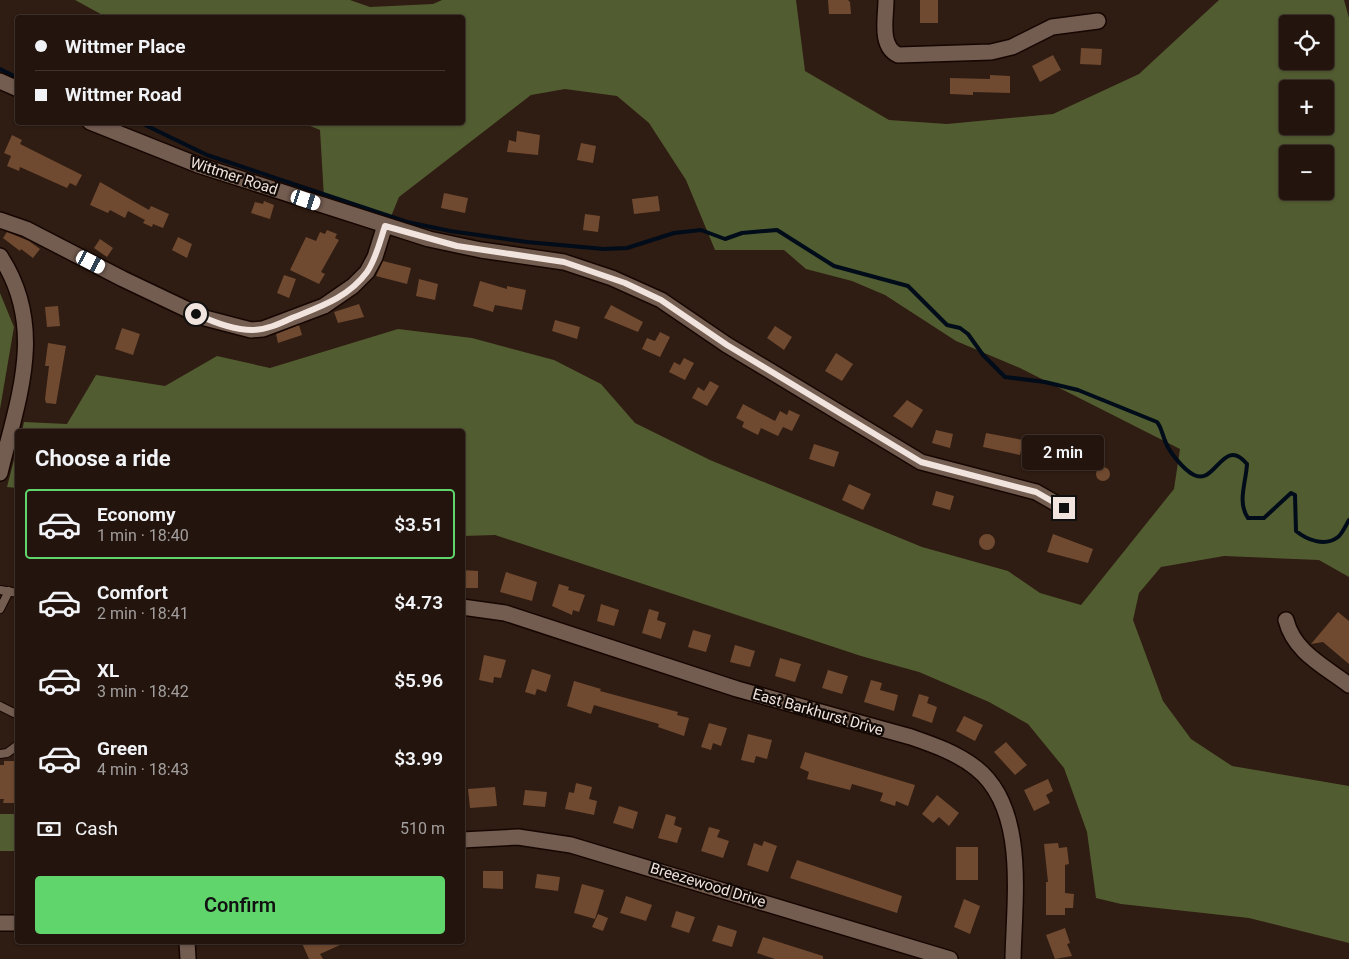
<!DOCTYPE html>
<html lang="en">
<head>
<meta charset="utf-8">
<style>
  :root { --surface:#23150e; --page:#2f221c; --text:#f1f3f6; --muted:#a39f9e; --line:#40342e; --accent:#5fd56b }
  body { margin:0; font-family:Roboto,sans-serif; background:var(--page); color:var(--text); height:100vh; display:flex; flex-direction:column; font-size:19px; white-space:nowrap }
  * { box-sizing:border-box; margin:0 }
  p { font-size:16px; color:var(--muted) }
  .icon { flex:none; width:28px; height:28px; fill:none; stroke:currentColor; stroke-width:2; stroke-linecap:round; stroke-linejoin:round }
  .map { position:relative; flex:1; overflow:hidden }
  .panel { position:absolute; left:15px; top:429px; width:450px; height:515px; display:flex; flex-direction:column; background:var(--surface); border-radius:5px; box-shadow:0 1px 4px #0004,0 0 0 1px var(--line) }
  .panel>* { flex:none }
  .hud { position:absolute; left:15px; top:15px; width:450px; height:110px; border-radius:5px; box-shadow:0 1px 4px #0004,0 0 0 1px var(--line); display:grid; align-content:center; height:110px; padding:0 20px; background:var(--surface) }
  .fabs { position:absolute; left:1279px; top:15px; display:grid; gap:10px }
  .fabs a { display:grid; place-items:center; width:55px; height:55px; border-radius:5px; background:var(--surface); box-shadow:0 1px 4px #0004,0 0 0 1px var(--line); font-size:25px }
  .end { position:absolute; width:22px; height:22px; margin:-11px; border:6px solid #f1e3dd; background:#111; box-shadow:0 0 0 2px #111 }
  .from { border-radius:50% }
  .bubble { position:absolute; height:35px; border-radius:5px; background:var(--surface); box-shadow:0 1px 4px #0004,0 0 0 1px var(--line); font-size:16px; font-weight:600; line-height:35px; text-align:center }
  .car { position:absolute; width:15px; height:30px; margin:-15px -8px; border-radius:6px; box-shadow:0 0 4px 1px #0007; background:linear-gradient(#fff 24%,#345 0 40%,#fff 0 76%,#345 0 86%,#fff 0) }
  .hud b { display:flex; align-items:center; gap:18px; height:48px; font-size:19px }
  .hud b+b { border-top:1px solid var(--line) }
  .hud i { width:12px; height:12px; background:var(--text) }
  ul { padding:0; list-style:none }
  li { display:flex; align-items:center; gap:15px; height:70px; margin:0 10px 8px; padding:0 10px; border:2px solid transparent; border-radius:5px }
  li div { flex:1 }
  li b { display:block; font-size:19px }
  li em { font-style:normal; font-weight:600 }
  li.on { border-color:var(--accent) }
  li>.icon { width:45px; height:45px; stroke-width:1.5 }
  h2 { padding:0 20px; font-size:22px; line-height:60px }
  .pay { display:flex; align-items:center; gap:12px; height:55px; padding:0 20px; font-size:19px }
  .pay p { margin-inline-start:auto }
  .button { display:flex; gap:10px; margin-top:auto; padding:10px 20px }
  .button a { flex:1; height:58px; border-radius:5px; background:var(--accent); color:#111; font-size:20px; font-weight:600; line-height:58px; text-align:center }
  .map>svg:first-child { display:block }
  .forest { fill:#525c31; fill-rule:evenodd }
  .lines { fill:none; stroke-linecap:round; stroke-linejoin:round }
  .stream { stroke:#000c19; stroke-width:4 }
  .building { fill:#704a30 }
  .lane-casing { stroke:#160601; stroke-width:10 }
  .street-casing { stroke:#160601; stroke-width:18 }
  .secondary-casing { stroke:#160601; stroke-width:18 }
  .lane { stroke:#735c50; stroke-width:8 }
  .street { stroke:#735c50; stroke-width:15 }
  .secondary { stroke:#735c50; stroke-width:15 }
  .route { stroke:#f1e3dd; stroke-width:6 }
  .labels { text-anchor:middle; stroke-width:4.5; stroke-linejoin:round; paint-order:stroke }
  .street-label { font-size:15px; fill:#f1e3dd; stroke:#110905 }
</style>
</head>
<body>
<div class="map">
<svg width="1349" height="959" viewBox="0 0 1349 959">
  <rect width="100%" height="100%" fill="#2f1c12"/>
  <path class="forest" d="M75,0H350L370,7L433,4L442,0H796L805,71L889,120L947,124L1053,114L1139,74L1219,0H1344L1349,18V577L1319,560L1224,556L1161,567L1139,593L1133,620L1163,701L1191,739L1232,766L1349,786V943L1249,918L1121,904L1096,898L1087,832L1064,768L1028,724L989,702L919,672L861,656L495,535L463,536L462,431H22L24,422L67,424L96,375L165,386L217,356L270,368L398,329L472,338L554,360L601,384L635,423L710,460L922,547L1008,571L1040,593L1081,605L1174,489L1180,449L1020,368L956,341L885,295L852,281L806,269L784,250H715L686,180L649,123L617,96L565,89L531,95L399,197L390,219L324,198L320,130L303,123L462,122V18H108ZM1288,24H1325V61H1288ZM1288,89H1325V126H1288ZM1288,154H1325V191H1288Z
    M0,293L14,327L0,409Z
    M17,448V488L7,487Z
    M0,814H17V851H0Z"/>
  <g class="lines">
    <path class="stream" d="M0,69L18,78
      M139,122L207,155L407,222L450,231L527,242L604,249L627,248L674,233L701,230L725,239L742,233L777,230L834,266L908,286L947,325L960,328L968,334L983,355L1005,377L1045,382L1078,390L1157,422C1162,428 1162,435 1166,443C1170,453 1184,470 1194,475C1216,486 1223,435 1247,464C1246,483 1237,502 1248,518H1264L1291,493L1295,495L1296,531C1307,540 1325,547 1338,537C1342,534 1346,525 1349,520"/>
  </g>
  <path class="building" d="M828,0H848L850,2L851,14H829Z
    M920,0H938V23H920Z
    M1081,48L1102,49L1101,65L1080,64Z
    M1053,55L1061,70L1040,82L1032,66Z
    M990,75L1010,76V93L973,92V95L950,94V78L990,79Z
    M517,131L540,135L538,155L507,152L509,140L516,142Z
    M12,135L22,140L20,144L82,175L76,186L70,183L67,188L20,167L19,171L7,166L11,156L4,153Z
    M581,143L596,146L593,163L577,160Z
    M100,182L149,210L151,206L169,214L163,228L153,224L152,227L143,223L145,220L128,211L125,218L110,210L108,213L90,205Z
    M444,193L468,198L465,213L441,208Z
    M658,196L660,211L634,214L632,199Z
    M264,201L274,205L270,219L251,213L255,202L263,204Z
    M585,214L600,216L598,232L583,230Z
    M327,230L337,234L335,238L339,240L321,272L325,274L319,284L290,270L306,237L316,241L320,232L325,234Z
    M7,232L29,241L40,249L33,258L21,249L20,251L3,238Z
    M178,237L192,244L187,258L172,250Z
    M100,239L113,248L107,257L94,248Z
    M383,261L411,268L407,284L376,276Z
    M284,275L296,279L289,298L277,293Z
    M419,279L438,284L435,300L416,296Z
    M480,281L507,289V286L526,290L522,310L495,305L493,312L473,306Z
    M359,304L364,317L338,323L334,312Z
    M611,305L643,322L638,332L604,318Z
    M58,306L60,326L47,327L45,307Z
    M555,320L580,327L577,339L552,331Z
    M299,325L302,335L278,343L276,334Z
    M775,326L792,337L784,350L767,338Z
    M122,328L140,334L133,355L115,349Z
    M660,332L670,337L660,357L642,349L647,338L655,341Z
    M48,343L66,346L56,404L46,403L45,399L49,366H45Z
    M836,353L853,364L842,381L825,371Z
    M684,358L694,363L685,380L669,372L674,362L680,365Z
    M710,381L719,386L707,406L692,398L698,387L704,391Z
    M907,400L923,410L912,428L893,416Z
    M743,404L775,421L780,411L787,415L789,410L800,415L792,431L783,427L778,436L761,428L758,435L742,427L744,422L736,418Z
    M936,430L953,434L950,448L932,443Z
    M986,433L1023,440L1020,455L983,447Z
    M814,444L839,452L834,467L809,459Z
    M1042 454a9 9 0 1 1 18 0a9 9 0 1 1-18 0Z
    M1096 474a7 7 0 1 1 14 0a7 7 0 1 1-14 0Z
    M849,484L871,494L863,510L842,500Z
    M936,491L954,496L950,510L932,505Z
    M979 542a8 8 0 1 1 16 0a8 8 0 1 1-16 0Z
    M1053,534L1093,549L1088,563L1047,552Z
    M462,570L478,571V588H462Z
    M506,572L537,582L532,601L500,592Z
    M559,584L569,587L568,590L585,595L579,612L573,610L572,615L552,606Z
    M601,604L619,610L614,626L597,621Z
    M649,609L659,612L657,620L666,623L661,639L642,633Z
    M1338,612L1349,621V664L1323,642L1311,644Z
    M693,630L711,635L706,652L688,647Z
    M735,645L755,651L750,667L730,662Z
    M484,655L506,660L501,678L494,677L493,683L479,680Z
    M780,658L801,664L795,682L775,676Z
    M532,669L551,675L546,692L537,689L535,695L525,692Z
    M828,670L848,676L842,694L822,688Z
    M871,680L882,683L880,690L898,695L894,711L864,702Z
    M574,681L601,689L600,691L678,712L677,715L689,718L684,736L658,727L659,724L594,705L591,714L567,706Z
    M919,694L929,697L927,703L937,707L932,723L912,716Z
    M964,716L983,725L975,741L956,731Z
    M709,723L727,728L721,746L713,743L711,750L701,747Z
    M748,734L772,740L767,759L756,756L754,763L741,760Z
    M1006,742L1027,765L1015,775L994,752Z
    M805,752L915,785L908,806L896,801L895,806L880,801L883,793L852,784L850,790L807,779L809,772L800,768Z
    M4,761H18V803H3L4,799H0V765H4Z
    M1048,779L1053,791L1046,795L1050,803L1034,811L1024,790Z
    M576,783L592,787L589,799L597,801L594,815L565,809L569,792L574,793Z
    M495,787L497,806L470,808L468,789Z
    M525,790L547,792L545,807L523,805Z
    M937,795L959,813L949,826L939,817L933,823L922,814Z
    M619,806L638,812L633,829L613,823Z
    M666,814L676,817L674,825L682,828L677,843L658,838Z
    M709,827L720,830L717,837L729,841L723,858L701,851Z
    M764,841L777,846L768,872L747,865L754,843L762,846Z
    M1058,843L1059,848L1067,847L1069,864L1065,865V893L1074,894L1073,908H1065V915H1046V882H1048L1044,844Z
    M956,847H978V880H956Z
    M797,860L902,896L897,913L790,878Z
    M483,871H503V889L483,888Z
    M537,874L560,877L558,891L535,888Z
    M582,884L604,890L595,919L574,913Z
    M626,896L652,905L646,921L620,913Z
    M964,899L980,906L970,934L954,927Z
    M676,911L695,917L689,933L671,927Z
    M598,914L608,918L603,931L592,927Z
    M718,925L737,931L732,947L712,941Z
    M1065,928L1070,943L1067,944L1072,956L1055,959L1046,935Z
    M763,937L823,956V959H775L757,953Z
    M301,941H349L320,954L323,959H309Z"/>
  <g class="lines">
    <defs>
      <path id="lane" d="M0,590L18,593
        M0,609L9,591
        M0,706L18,715
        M0,754L7,753L18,745"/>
      <path id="street" d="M886,0C886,18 879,46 898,55L991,52L1012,47L1052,27L1098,21
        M0,81L18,89
        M90,122L198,165L429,239L481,250L564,262L612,278L661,300L727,345L921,462L1036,492L1064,508
        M0,220L26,229L123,279L205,318L251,330L263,329L324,306L353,286L367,272L375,257L385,225
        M462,607L505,613L737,689L911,737C934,745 957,753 976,768C1028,809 1014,900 1013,959
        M1286,620C1294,652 1324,666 1349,685
        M462,840L518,837L571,845L950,959
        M0,923H18
        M187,941L188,959"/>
      <path id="secondary" d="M0,256C47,327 18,398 0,473"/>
    </defs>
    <use href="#lane" class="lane-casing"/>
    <use href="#street" class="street-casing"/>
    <use href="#secondary" class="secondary-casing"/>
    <use href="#lane" class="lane"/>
    <use href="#street" class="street"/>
    <use href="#secondary" class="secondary"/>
  </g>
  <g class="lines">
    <path class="route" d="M196,314C213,322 233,330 252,330C266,330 279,324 292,318C319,307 348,298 367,272C376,259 380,241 385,226L457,246L564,262L625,283L661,300L727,345L921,462L1036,492L1064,508"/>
  </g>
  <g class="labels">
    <g class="street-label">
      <text transform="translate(234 176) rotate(18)" y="5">Wittmer Road</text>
      <text transform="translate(818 712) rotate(16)" y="5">East Barkhurst Drive</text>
      <text transform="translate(708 885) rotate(17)" y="5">Breezewood Drive</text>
    </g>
  </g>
</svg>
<div class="fabs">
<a><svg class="icon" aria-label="locate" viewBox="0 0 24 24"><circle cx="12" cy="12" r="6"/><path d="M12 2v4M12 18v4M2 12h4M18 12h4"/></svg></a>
<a>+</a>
<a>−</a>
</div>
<i class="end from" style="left:196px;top:314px"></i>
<i class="end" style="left:1064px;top:508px"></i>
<div class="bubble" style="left:1022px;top:435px;width:82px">2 min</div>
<i class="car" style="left:306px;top:200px;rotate:108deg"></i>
<i class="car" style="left:91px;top:262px;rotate:117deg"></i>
<div class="hud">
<b><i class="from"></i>Wittmer Place</b>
<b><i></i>Wittmer Road</b>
</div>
<section class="panel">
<h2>Choose a ride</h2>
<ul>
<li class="on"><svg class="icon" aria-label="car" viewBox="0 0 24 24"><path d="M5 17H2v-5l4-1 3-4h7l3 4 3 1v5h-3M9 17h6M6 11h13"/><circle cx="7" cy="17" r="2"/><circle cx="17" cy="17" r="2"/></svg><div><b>Economy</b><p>1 min · 18:40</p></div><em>$3.51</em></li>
<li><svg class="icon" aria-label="car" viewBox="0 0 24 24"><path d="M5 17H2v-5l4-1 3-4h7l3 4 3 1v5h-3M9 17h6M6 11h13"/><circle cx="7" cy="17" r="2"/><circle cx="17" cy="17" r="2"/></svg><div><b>Comfort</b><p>2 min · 18:41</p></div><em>$4.73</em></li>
<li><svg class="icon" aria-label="car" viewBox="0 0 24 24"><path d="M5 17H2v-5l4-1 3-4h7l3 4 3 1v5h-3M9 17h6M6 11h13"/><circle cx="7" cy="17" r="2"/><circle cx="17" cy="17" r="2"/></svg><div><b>XL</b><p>3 min · 18:42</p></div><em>$5.96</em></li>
<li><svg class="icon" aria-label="car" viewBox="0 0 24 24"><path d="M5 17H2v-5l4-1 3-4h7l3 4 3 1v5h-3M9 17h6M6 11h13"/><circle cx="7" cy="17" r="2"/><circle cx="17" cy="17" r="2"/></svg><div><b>Green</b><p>4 min · 18:43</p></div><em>$3.99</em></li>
</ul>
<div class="pay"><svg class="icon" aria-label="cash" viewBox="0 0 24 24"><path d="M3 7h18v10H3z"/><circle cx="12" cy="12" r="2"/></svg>Cash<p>510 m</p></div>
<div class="button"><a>Confirm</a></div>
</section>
</div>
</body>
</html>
